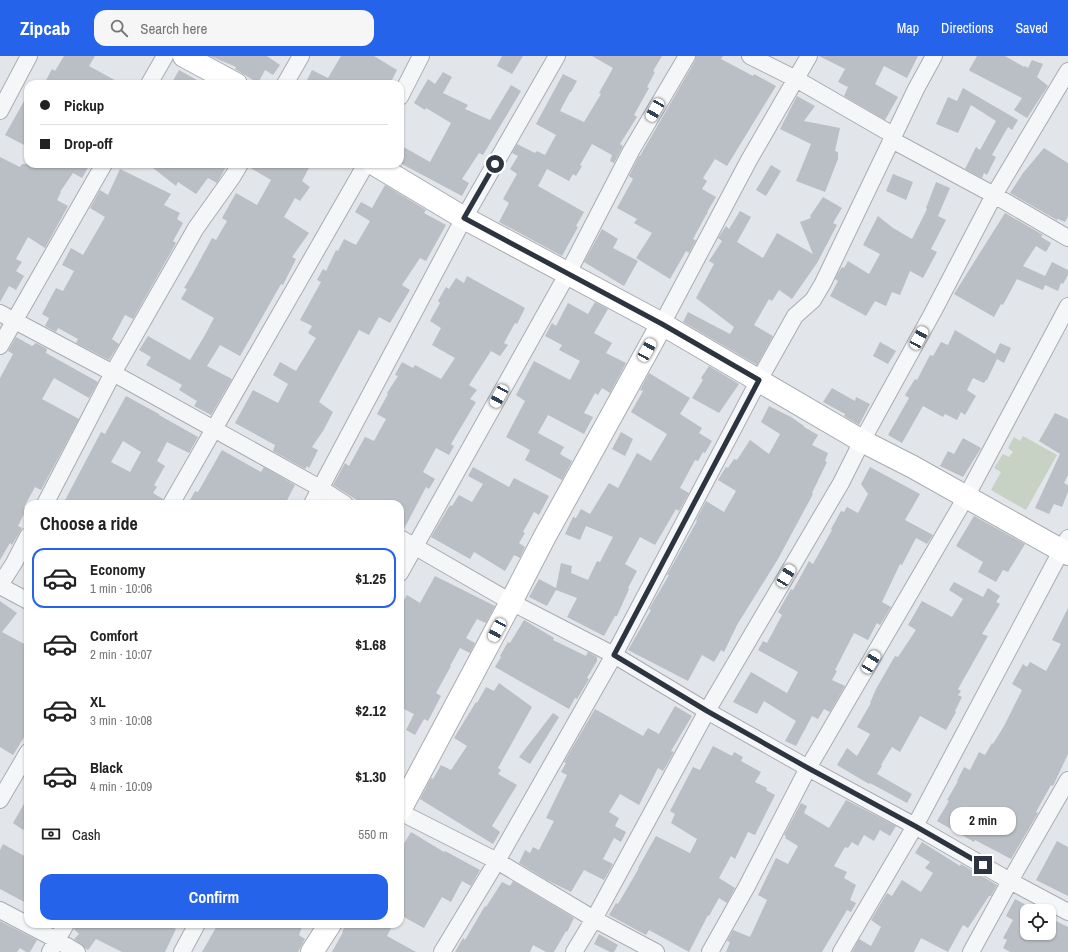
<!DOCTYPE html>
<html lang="en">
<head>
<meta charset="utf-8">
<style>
  :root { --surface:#fff; --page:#f6f6f6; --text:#222; --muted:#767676; --line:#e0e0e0; --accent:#2563eb }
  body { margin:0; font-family:"Archivo Narrow",sans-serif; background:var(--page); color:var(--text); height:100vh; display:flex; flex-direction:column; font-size:15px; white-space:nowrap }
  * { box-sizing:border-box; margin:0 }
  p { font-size:13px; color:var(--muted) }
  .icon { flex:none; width:22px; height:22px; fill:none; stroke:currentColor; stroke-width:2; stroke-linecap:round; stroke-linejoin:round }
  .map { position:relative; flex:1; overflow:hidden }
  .panel { position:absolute; left:24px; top:444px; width:380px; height:428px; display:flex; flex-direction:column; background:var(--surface); border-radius:12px; box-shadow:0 1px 3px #0004 }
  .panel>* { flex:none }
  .banner { position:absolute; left:24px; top:24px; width:380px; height:88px; border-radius:12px; box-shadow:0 1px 3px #0004; display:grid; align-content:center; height:88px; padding:0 16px; background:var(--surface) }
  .tools { position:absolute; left:1020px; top:848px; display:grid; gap:8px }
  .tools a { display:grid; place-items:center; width:36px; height:36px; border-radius:8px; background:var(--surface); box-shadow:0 1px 3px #0004; font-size:20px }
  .end { position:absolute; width:18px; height:18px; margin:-9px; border:5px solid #2c343f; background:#fff; box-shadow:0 0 0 2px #fff }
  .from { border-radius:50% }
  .bubble { position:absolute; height:28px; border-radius:12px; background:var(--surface); box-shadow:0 1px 3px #0004; font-size:13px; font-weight:700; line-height:28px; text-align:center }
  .car { position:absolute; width:12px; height:24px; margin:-12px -6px; border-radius:5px; box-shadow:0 0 3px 1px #0007; background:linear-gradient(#fff 24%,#345 0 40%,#fff 0 76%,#345 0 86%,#fff 0) }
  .banner b { display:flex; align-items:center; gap:14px; height:38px; font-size:15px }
  .banner b+b { border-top:1px solid var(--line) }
  .banner i { width:10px; height:10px; background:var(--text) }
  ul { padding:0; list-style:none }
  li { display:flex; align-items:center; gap:12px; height:60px; margin:0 8px 6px; padding:0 8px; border:2px solid transparent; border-radius:12px }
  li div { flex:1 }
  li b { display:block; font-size:15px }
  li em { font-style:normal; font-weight:700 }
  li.on { border-color:var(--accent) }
  li>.icon { width:36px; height:36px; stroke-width:1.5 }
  h2 { padding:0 16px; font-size:18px; line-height:48px }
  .pay { display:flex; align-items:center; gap:10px; height:44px; padding:0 16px; font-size:15px }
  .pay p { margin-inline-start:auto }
  .action { display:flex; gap:8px; margin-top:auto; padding:8px 16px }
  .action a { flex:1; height:46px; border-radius:12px; background:var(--accent); color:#fff; font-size:16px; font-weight:700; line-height:46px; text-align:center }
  header { display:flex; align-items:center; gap:24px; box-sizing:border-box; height:56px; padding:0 20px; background:var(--accent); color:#fff }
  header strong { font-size:19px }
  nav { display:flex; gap:22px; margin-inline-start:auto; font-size:14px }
  .search { width:280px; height:36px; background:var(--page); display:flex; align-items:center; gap:10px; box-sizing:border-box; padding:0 14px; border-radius:12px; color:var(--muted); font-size:15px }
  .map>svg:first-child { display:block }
  .green { fill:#c8d2c4 }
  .building { fill:#babfc5; fill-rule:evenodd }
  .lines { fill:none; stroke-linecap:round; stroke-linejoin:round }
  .street-casing { stroke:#a8acb3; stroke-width:18 }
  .secondary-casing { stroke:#a8acb3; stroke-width:24 }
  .street { stroke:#f5f6f8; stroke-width:16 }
  .secondary { stroke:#fff; stroke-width:22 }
  .route { stroke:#2c343f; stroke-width:5 }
</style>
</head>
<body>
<header>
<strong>Zipcab</strong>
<div class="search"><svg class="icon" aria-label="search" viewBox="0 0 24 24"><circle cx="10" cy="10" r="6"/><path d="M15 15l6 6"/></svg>Search here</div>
<nav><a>Map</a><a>Directions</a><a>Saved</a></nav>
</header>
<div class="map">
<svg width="1068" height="896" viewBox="0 0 1068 896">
  <rect width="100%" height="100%" fill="#e2e5e9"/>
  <path class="green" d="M1023,380L1057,399L1026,454L991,434L1001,416L994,412L1003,398L1009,401L1013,396L1008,392L1014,381L1020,385Z"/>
  <path class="building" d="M64,0H95L89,10L122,28H44L52,13L55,15Z
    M210,0H267L280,9L273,19L265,14L258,27L235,13L236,11Z
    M341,0H374L397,14L390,28H305L312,14L328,22Z
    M502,0H523L512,18L497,10Z
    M592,0H662L653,15L655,16L647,31L649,32L634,59L637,61L620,88L623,90L614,107L610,105L612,99L592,88L580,109L582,110L576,120L573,118L569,125L547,113L538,130L584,156L576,170L578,171L562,200L499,166L509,147L503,143L517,118L510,113L518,100L512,97L517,88L535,97L537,95L545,99L556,79L536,68L563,18L577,25L571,36H570L560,55L584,66L601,38L599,37L613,12Z
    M696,0H723L721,3L753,20L754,18L776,30L727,110L715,103L703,122L707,125L702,133L716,141L707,156H708L706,159L693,183L696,184L689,197L686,195L670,223L636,202L652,177L634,167L637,163L617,152L633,123L629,120L639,100H640L695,5Z
    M819,0H918L907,22L884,10L875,28L898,41L885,64L844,40L848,31L838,26L845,13Z
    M977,0H1005L1024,11L1025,10L1028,12L1032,4L1043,8L1037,21L1048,30L1027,62L1014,54L1022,42L970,15L969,14Z
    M179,14L204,28H171Z
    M443,16L452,21L443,37L468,49L465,53L490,64L511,29L521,35L483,99L479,97L462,123L469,127L462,140L400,107V89L430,106L451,67L426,52L425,54L414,47L428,23L435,28Z
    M963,32L1018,64L1012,74L1008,71L992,99L996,101L987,119L984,117L982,122L965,113L976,91L980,94L996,65L971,49L958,77L936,68L948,41L957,45Z
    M28,38V91L5,79Z
    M797,40L815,50L804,65L840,72L835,95L838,96V103L825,136L796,125L811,88L780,73Z
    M1044,92L1068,107V160L1065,166L1058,163L1057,164L1010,137L1023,117Z
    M0,101L20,111L22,108H90L82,122L73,117L60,136H61L57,144L68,150L45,192L28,181L16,203L22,206L16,215L24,220L16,234L9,230L0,246Z
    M148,108H220L226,111L217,127L208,122L196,138L178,126L176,130Z
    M249,108H311L302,125L310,131L300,145L295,142L284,161L309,177L292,201L296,203L283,229L281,228L240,300L220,289L207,310L232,323L211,359L194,350L197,345L179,334L182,329L146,309L151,301L139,294L148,280L190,304L205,279L214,262L181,243L187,233L184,232L193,217L211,184L212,182L216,184L227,165L222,162L236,137L257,149L271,124L249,111Z
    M771,109L781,115L766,140L756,134Z
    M120,113L171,138L164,149L180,157L177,163L183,167L173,185L176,187L133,263L125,259L112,283L119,288L109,304L76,287L78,283L58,272L56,276L45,270L49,262L42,258L56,232L63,235L74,215L62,209L71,192L83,199L105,161L90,152L100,134L108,139Z
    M893,118L913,126L906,144L886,135Z
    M936,126L950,132L938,160L946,164L931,193L937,196L923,222L910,215L900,239L892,236L886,250L875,245L866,260L830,240L838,225L835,223L838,217L842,211L844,212L848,205L869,218L880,198L863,189L878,160L893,172L912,183L927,153L926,152Z
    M385,129L426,154L424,157L446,169L426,205L420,202L402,229L410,234L390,267L379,261L369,279L359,274L319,346L333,356L323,375L312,391L318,394L309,412L307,410L305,413L273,395L275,389L235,367L253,334L278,347L288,328L273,319L280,306L296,315L316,282L308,277L312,270L300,264L321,226L317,224L323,213L326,215L336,194L338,195L344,183L356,189L370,165L355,156L361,146L372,152Z
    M823,141L842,152L833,167L837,169L817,207L792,243L779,234L772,245L769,243L754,269L773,280L757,309L683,266L688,256L730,278L734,271L696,242L714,208L709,205L722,185L718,182L726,170L729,173L740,155L751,161L737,186L763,202L777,177L813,198L800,166L811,162L810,160Z
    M1005,157L1043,179L1041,181L1051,187L1046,196L1036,190L1023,210L1045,220L1052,206L1068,214V219L1063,228L1061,227L1058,235L1045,229L1043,234L1017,223L1003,249L1001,248L994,261L954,238Z
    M602,173L618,183L613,192L638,205L624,230L584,206Z
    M467,220L525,252L517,268L515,267L504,287L508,289L500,300L491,295L469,329L477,334L470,343L476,346L451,388L454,390L449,399L436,392L423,416L435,423L429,433L426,431L404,473H400V448H363L333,429L345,407L349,410L365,381L374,385L386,363L377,358L388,338L387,337L398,320L395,319L402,306L413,312L415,309L441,323L455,302L432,289L441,272L430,265L440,247L438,245L446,231L449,233L456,222L464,227Z
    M595,246L608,253L594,277L612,287L606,297L626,307L610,337L602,332L598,339L595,337L584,357L593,361L584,378L548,359L538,377L564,391L560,398L572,405L562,424L525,404L530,394L506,381L525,345L516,339L534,305L570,324L580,305L559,294L562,289L545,280L552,267L556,270L568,247L588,258Z
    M955,274L995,298L1000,287L1011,292L1004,307L997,303L987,324H986L984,327L973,322L967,334L976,340L965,359L961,356L957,364L945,358L943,361L923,350L902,387L888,379L909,342L905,339L915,323L917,324L930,299L933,300L941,286L948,289Z
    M16,281L32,290L36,287L47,293L46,297L98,326L89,342L54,322L42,343L79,363L41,434L35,431L24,451L27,452L18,470L22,472L12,489L10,487L0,504V322L13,298L8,295Z
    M880,286L896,295L888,308L873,300Z
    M709,310L739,328L719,357L692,342L703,324L701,322Z
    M649,317L690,342L680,358L702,372L699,377L712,385L705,397L703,396L698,405L695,404L680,432L689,437L679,455L676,453L655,489L640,481L625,508L637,515L628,532L629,533L617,560H615L604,580L567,561L577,542L556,534L547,550L529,541L539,523L556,532L561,507L572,510L571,517L588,524L597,505L600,506L613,481L586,470L580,484L565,478L573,461L576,462L581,453L590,458L609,427L618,432L637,397L651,405L667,378L631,356L643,335L640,334Z
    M832,332L855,345L856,341L870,348L859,369L844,360L845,358L823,346Z
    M126,340L159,358V359L198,381L189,397L167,386L157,405L165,410L154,429L157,431L153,437L163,443L162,448H63L101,376L105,378ZM123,385L141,396L130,416L111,406Z
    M769,350L791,361L804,370V371L818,379L812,389L828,397L825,405L827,406L812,437L813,438L778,503L737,569L724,596L721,594L714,606L702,599L688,625L628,594L651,554L649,553L669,519H667L697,465L696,464L706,445L724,456L736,435L718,424L726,411L728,412L734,403L737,404L750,384L769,398L780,378L761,366Z
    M1055,357L1068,363V419L1064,427L1068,429V436L1062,451L1054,448L1049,458L1035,452L1060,398L1039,385Z
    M621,376L633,383L625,400L612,393Z
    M963,382L981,392L963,421L940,410L948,395L954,398Z
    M222,394L261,416L264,411L295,429L285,448H188L195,435L198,436Z
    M473,411L509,431L514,422L549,440L539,459L534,456L523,476L525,477L519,487L525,491L520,502L514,499L505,515L474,496L470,503L431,481L450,449L452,450L459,439L472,446L483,428L468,420Z
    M870,411L920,438L905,464L933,479L927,488L916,482L902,509L900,508L882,546L891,551L880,569L877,567L868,584L854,577L835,614L837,615L832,624L845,630L830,656L824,653L818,663L812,660L796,690L785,685L796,665L764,645L757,658L733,646L751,616L787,637L798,616L758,594L763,585L767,587L782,559L778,556L791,533L793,534L809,505L813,508L832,474L831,473L841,455L844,456L847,451L858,457L868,438L861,428Z
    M974,460L1025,488L1008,516L1003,514L996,526L978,516L983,506L956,490Z
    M435,520L495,550L486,567L477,563L466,582L475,587L470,597L460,592L450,610H451L436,637L441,640L428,665L424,663L415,679L406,674L414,658L400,651V551L407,539L420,547Z
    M954,526L983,541L988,532L1000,540L996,546L1000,548L982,578L988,580L958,633L961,635L958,639L962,641L955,655L956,656L946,674L920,660L900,696L892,691L881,709L882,710L877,718L912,738L907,747L870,727L869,728L837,709L847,692L857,700L870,678L857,671L871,647H870L876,633L895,600L898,601L916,574L908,569L922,545L952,561L963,543L949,534Z
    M0,545L17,557L2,576L28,590V675L13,699L0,691Z
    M1068,552V698L1053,730L1051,729L1036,756L1038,757L1011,803L975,784L974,786L937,765L949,745L947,744L958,725H957L964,711L970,714L979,696L985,699L992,687L993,688L1004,670L1022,634L1012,628L1023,608L1027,611L1030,606L1046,615L1061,588L1052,584Z
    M524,564L554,582L553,584L586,600L588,596L597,601V605L587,622L589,623L577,643L575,642L569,653L495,611L501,601L500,600L508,586L510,587Z
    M499,627L532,651L498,712L501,714L498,718L517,729L492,770L500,776L493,788L420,743L430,724L431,722L433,723L441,709L451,714L467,690L454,682L476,646L477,647L486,631L494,635Z
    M675,650L692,660L671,695L674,696L663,715L658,712L639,749L620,738L609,756L619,762L615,770L626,776L621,786L614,782L603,803L613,808L604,824L584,814L571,836L547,824L519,807L525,794L530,797L533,791L539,794L554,765L546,762L567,719L561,716L566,707L564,706L595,653L643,680L648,672L659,678Z
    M553,657L559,661L530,708L519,701Z
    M713,690L732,700L734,696L743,701L741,705L761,716L755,726L767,732L766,734L775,739L755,779L748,776L735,803L731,800L719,822L735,832L727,847L719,842L709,860L708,859L689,896L649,874L646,879L609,859L616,847L618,848L639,812H638L656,780L690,797L697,783L671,767L675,758L670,755L693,711L700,714Z
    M28,741V765L23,774L13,767Z
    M846,744L896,770L890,780L880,774L874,785L864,779L858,790L852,786L848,792L845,791L834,810L847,816L844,822L856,829L850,844L856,847L851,856L847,854L822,896H726L730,886L727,885L733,874L750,881L767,844L758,839L776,802L788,808L798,790L785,782L786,780L784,779L801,747L807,750L804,757L829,772Z
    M411,776L444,796L445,795L480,814L471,830L462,825L451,846L442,841L424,872L400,859V794Z
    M1057,785L1068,791V840L1036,824Z
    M922,786L960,810L961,808L997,829L991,840H989L968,872L963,869L948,896L921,882L914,896H852L859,883L871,890L881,871L871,864L887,837L892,840L902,824L921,836L933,817L925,812L930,806L915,797Z
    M3,788L28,802V848L0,833V794Z
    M513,825L574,862L567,876L566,875L554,896H546L533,889L530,896H455L463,882L465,884L485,850L486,851L502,826L510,830Z
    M1015,843L1026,849L1021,857L1027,860V877H1049V865L1053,866L1054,864L1068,871V896H1010L1003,892L1007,884L1003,882L1013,864L1006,860Z
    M0,865L37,884L30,896H26L20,892L17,896H0Z
    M75,868H167L176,873L165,896H122L96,883L88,894L74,883L79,878L74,873Z
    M218,868H303L299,879L305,883L298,896H202Z
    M346,868H393L387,880L416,896H332L343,876H342Z
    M599,878L618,889L614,896H610L594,888Z"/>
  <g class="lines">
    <defs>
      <path id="street" d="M750,0L796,23L893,79
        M149,28L165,0
        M285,28L301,0
        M400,41L421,0
        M0,55L29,0
        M892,84L994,139L1068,182
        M0,257L113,317L320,432L345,448
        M662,268L749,104L809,0
        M0,290L104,108
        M45,448L113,317L196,172L233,120L240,108
        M171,448L366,108
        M312,448L464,162L557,0
        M400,482L511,546L614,599L707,655L808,712L915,770L1010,825L1068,856
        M400,517L568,217L631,95L687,0
        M0,529L14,507L28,480
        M0,530L28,545
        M0,744L28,696
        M400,756L497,805L594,863L656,896
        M0,854L57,884L77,896
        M50,896L66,868
        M182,896L197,868
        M442,896L497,805L614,599L759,324L795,260L813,244L823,227L916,33L934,0
        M574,896L594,863L707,655L841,427L862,385L933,256L994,139L1068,15
        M710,896L747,830L808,712L966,441L1068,250
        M841,896L915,770L1068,482
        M971,896L1010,825L1068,724"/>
      <path id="secondary" d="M184,0L236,28
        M374,108L464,162L662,268L862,385L913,411L1068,498
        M400,754L511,546L544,482L662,268
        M312,896L330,868"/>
    </defs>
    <use href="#street" class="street-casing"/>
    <use href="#secondary" class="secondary-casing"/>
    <use href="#street" class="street"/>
    <use href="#secondary" class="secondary"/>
  </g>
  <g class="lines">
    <path class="route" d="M495,108L464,162L662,268L759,324L614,599L707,655L808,712L915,770L983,809"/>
  </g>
</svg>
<div class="tools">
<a><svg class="icon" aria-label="locate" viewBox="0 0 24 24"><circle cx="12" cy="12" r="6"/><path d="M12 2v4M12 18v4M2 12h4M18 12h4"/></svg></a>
</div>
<i class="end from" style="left:495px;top:108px"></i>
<i class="end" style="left:983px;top:809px"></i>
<div class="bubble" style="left:950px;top:751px;width:66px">2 min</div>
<i class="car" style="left:655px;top:54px;rotate:210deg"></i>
<i class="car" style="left:919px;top:282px;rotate:29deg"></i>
<i class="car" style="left:647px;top:294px;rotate:29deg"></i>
<i class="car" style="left:499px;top:340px;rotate:209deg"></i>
<i class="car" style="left:786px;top:520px;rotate:31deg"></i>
<i class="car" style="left:497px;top:574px;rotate:208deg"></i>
<i class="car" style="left:871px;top:606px;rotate:31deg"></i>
<div class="banner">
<b><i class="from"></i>Pickup</b>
<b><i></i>Drop-off</b>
</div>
<section class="panel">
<h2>Choose a ride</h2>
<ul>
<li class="on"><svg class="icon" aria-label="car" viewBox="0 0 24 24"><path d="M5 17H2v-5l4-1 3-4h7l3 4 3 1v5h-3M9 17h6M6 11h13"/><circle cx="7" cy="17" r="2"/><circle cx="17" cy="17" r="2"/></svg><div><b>Economy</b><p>1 min · 10:06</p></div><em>$1.25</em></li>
<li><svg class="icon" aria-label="car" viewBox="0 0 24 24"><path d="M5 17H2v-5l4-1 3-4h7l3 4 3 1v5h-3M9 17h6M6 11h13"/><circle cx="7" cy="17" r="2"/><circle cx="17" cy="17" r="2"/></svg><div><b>Comfort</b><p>2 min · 10:07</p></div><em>$1.68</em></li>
<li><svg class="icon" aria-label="car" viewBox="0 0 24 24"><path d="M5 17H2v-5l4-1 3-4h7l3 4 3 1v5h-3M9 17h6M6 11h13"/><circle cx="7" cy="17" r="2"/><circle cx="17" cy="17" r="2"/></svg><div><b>XL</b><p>3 min · 10:08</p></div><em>$2.12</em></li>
<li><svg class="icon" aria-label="car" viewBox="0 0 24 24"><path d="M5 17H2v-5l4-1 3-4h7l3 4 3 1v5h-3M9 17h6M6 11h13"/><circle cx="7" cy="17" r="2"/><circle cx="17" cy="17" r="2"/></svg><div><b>Black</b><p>4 min · 10:09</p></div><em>$1.30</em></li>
</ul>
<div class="pay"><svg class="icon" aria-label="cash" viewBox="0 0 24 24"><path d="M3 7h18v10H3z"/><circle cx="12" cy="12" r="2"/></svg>Cash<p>550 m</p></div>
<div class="action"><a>Confirm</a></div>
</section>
</div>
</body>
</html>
